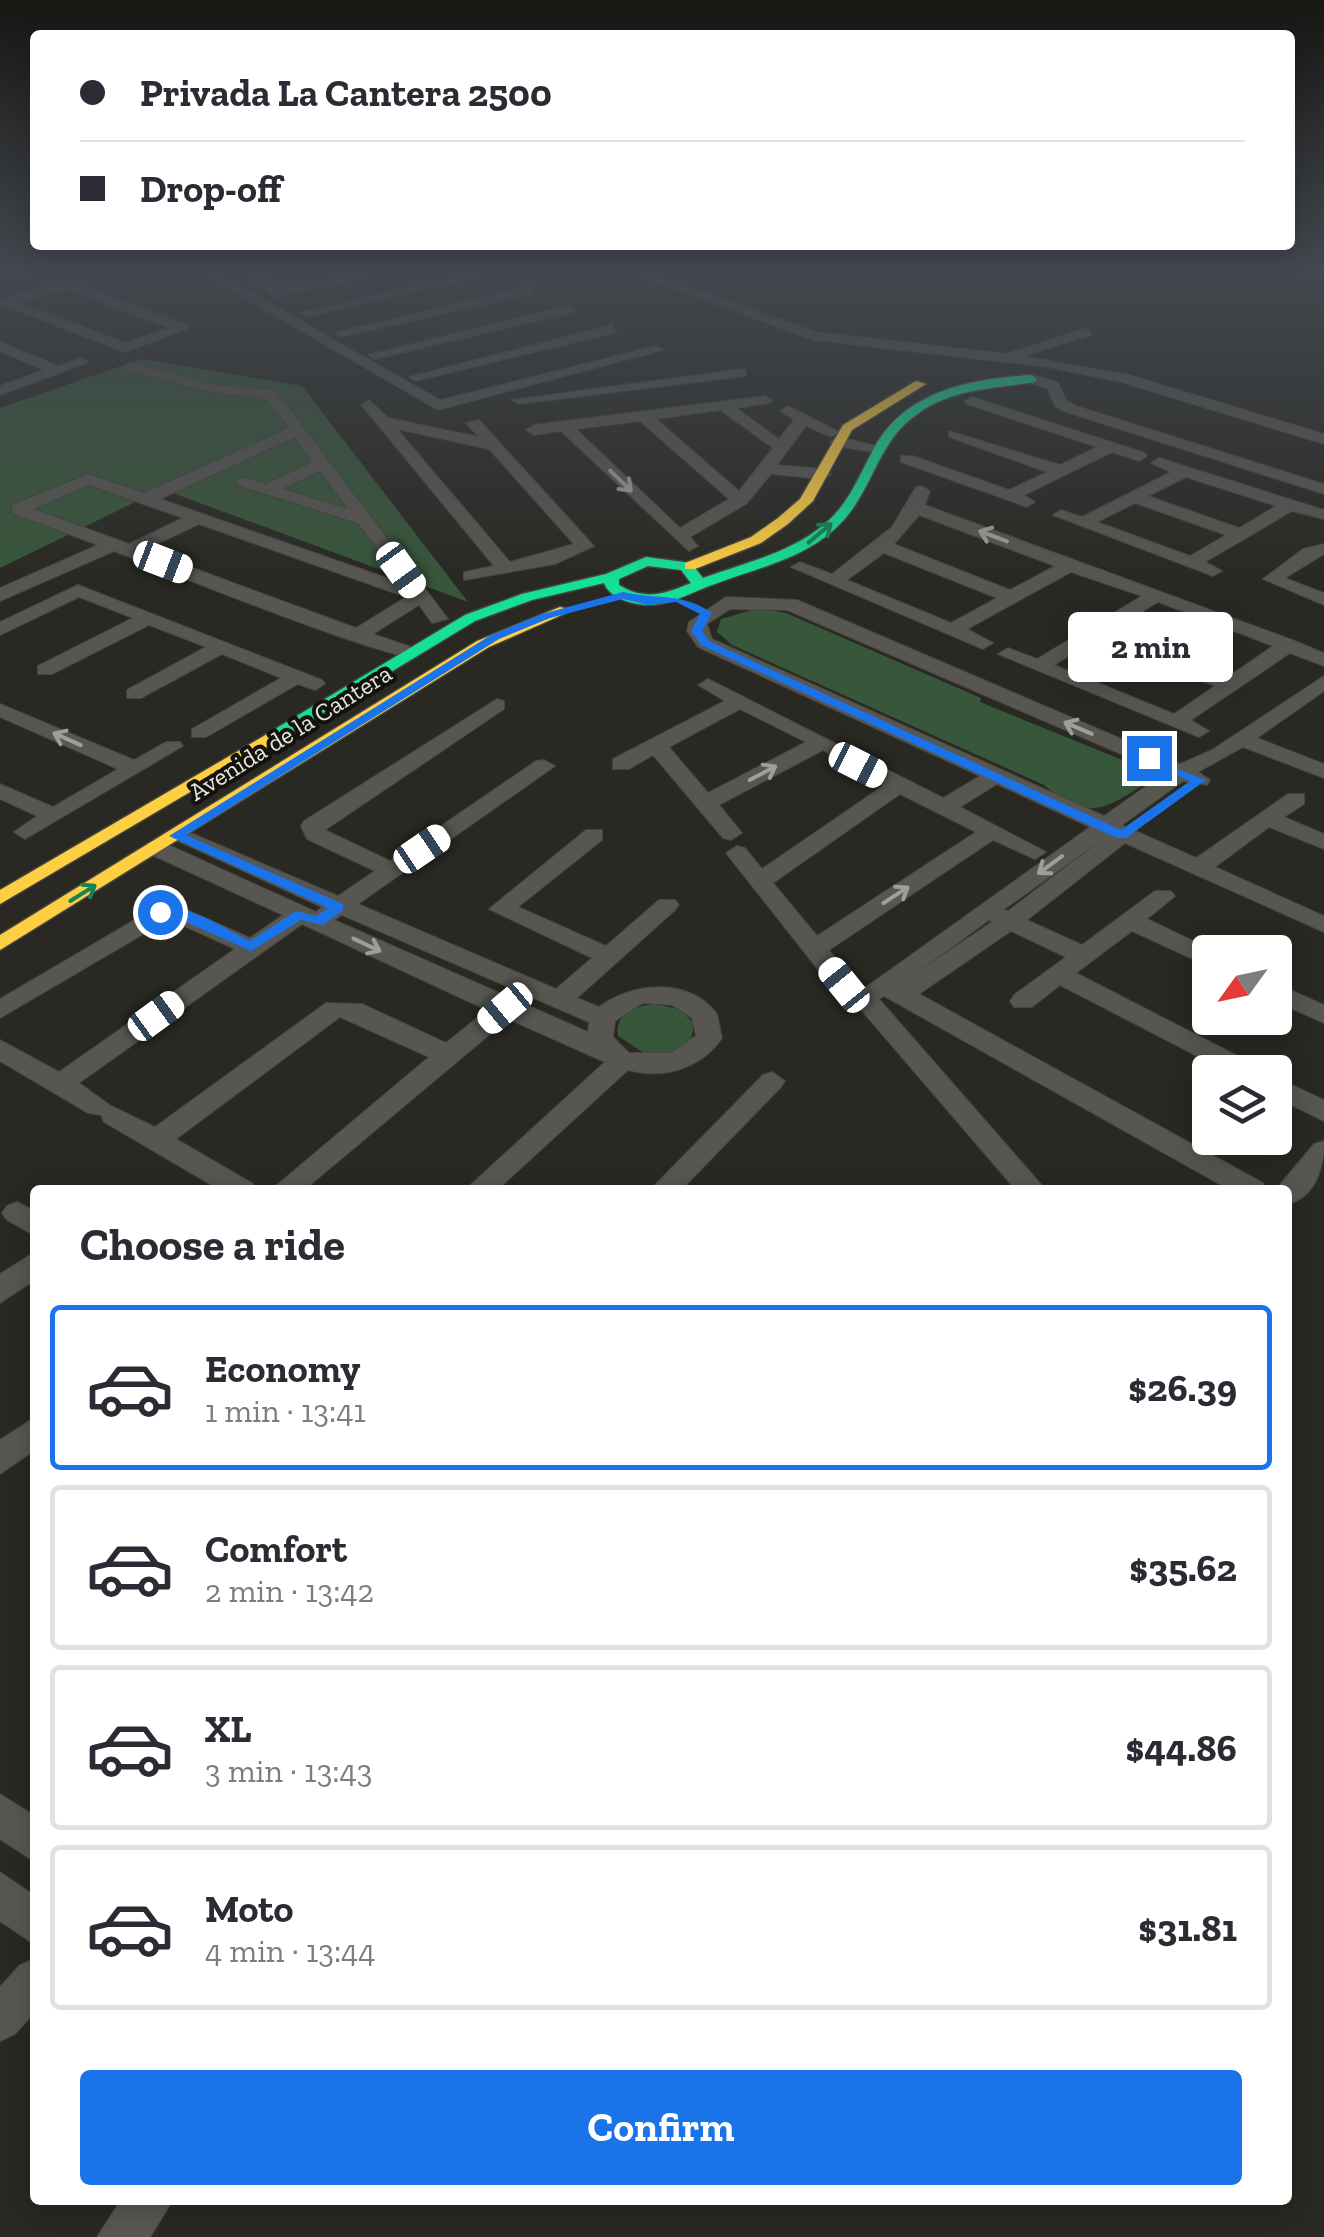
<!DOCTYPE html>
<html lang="en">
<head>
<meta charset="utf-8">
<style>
  :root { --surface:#fff; --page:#f2f2f3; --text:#2b2b33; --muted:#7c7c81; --line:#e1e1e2; --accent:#1a73e8 }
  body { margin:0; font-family:"Zilla Slab",serif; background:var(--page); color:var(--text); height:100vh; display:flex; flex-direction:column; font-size:38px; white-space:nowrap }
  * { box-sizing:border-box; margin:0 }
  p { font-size:32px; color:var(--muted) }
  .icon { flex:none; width:55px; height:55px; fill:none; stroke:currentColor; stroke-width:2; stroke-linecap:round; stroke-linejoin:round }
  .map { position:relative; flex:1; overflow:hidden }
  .sheet { position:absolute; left:30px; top:1185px; width:1262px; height:1020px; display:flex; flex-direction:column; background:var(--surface); border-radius:10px; box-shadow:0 5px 25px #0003 }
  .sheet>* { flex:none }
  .hud { position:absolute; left:30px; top:30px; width:1265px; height:220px; border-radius:10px; box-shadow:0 5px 25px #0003; display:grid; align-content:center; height:220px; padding:0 50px; background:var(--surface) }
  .needle { width:65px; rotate:237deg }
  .tools { position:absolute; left:1192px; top:935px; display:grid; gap:20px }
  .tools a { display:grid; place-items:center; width:100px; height:100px; border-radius:10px; background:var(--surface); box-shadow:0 5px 25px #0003; font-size:50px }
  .end { position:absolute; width:45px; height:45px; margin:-22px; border:12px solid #1a73e8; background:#fff; box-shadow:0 0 0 5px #fff }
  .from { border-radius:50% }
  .bubble { position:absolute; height:70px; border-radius:10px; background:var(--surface); box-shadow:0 5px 25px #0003; font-size:32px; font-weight:700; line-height:70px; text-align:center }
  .car { position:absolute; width:30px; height:60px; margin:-30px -15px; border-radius:12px; box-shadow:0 0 8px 2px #0007; background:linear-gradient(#fff 24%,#345 0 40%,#fff 0 76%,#345 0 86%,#fff 0) }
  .hud b { display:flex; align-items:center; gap:35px; height:95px; font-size:38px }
  .hud b+b { border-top:2px solid var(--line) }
  .hud i { width:25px; height:25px; background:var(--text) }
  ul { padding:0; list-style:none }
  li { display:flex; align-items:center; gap:30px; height:165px; margin:0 20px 15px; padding:0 30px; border:5px solid var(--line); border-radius:10px }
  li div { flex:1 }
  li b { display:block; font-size:38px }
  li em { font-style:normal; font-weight:700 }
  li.active { border-color:var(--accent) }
  li>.icon { width:90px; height:90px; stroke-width:1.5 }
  h2 { padding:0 50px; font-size:45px; line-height:120px }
  .cta { display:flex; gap:20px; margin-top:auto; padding:20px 50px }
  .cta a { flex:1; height:115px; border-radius:10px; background:var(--accent); color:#fff; font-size:40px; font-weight:700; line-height:115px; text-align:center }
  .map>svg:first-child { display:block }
  .green { fill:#38563a }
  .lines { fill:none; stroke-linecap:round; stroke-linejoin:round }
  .street-casing { stroke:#45443e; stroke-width:2 }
  .fast-casing { stroke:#45443e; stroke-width:3 }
  .slow-casing { stroke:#45443e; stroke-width:3 }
  .street { fill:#575651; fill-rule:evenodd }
  .fast { fill:#16e098; fill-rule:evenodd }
  .slow { fill:#ffcf43; fill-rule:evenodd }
  .oneway { stroke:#a09e98 }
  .oneway2 { stroke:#158359 }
  .route { fill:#1a73e8 }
  .labels { text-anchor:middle; stroke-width:8; stroke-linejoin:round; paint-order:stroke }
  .far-street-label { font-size:25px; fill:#e8e6df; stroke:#13120d }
</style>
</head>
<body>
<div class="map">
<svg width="1324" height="2237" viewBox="0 0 1324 2237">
  <rect width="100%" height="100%" fill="#292822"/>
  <path class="green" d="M141,359L302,386L468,602L162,489L0,568V408Z
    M759,608L786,613L981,698L980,702L1147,770L1149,781C1107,808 1088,824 1044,785L732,645L717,632L721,619Z
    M655,1004L679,1009L694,1023L691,1041L671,1052L644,1053L618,1036C614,1013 636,1006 655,1004Z"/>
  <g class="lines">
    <defs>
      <path id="street" d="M198,271H213L440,400L656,346L663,350L438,410Z
        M257,271H276L264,277L282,288L367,271H390L274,298L247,276Z
        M480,271L497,272L307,317L300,313Z
        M626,271H643L816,332L1006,354L1087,328L1092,335L1022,356L1129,375L1324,434V444L1121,382L1048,367L814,340Z
        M60,278L187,325L189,328L125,352L0,304V299L55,284ZM66,289L169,328L125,343L18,302Z
        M529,286L534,293L341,337L334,333Z
        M570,305L575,312L375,359L368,355Z
        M612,325L617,332L416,381L409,377Z
        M0,342L58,366L82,358L89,362L0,395V386L44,370L0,351Z
        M131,362L210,384L276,391L448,619L432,623L419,605L373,634L417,649V657C390,662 157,567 114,551L0,601V588L98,545L12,513V505L88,474L144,493L289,428L266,398L209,392L126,369L124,366ZM295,437L313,462L266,484L243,477L235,482L237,485L358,523L404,584L160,499ZM320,471L348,509L282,489ZM89,485L183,518L129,544L33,509ZM199,524L406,597L356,628L144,550Z
        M741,369L746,370V376L519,404L512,400Z
        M1031,375L1058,382L1066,400L1076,406L1324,484V494L1066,412L1055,406L1047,388L1026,382L1024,379Z
        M765,396L772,400L770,403L736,408L779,439L794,420L780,411L788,406L839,432L831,437L806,426L777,465L823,469L831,474L823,479L771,474L746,504L690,537L698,546L689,551L561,431L534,435L526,430L534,425ZM720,410L773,448L739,491L656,419ZM640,421L729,499L680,528L576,429Z
        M972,397L1145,453L1147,456L1139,461L1112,452L1024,495L1035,502L1027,507L901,462V456H913L1009,490L1047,472L949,437V431L1060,465L1097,447L967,404L965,401Z
        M369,400L388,418L479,437L466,423L479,420L594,546L555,564L464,580V572L494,566L364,408L361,405ZM397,429L489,449L574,544L510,562Z
        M838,437L886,448L878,453L832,445L830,442Z
        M1159,458L1324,510V519L1292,511L1205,562L1222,571L1213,576L1053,515L1061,510L1082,517L1171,472L1151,463ZM1186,477L1276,506L1239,528L1148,496ZM1135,503L1226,535L1190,556L1097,522Z
        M922,486L930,491L925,505L1295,641L1324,653V666L1290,653L1191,720L1209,731L1199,737L998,654L1008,648L1037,659L1142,596L1071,572L967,629L993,643L983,649L791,567L800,562L832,574L892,527L916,487ZM919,515L1055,566L1010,590L894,544ZM884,553L997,598L951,623L847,580ZM1158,602L1273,646L1228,677L1111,631ZM1097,639L1215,686L1174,714L1054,665Z
        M1324,544V554L1285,578L1324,593V605L1263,579L1303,549Z
        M78,585L322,680L325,684L315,690L298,684L206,737H192V729L281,678L222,654L141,698H127V690L206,647L149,625L52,674H38V666L133,618L79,597L0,635V622Z
        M726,597L797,600L1180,764L1212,750L1324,676V691L1257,738L1324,764V778L1243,747L1198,772L1210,780L1207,785L1183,781L1122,825L1196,858L1288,794H1304V804L1284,817L1324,834V849L1269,827L1215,867L1324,916V932L1125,843L1027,920L1082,945L1155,891H1171L1175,896L1147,919L1216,952H1210V967L1132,931L1076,973L1257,1066L1261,1072H1228L1060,985L1032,1007H1014L1010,1001L1014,995L1066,957L1011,931L919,994L1263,1183L1267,1190H1230L884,996L879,999L1046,1190H1016L851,998L1090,827L997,784L960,807L1046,852L1035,859L993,840L829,950L857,985L844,993L835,991L726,853L737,846L745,848L762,869L883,786L823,750L719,805L742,833L731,840L723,838L653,755L629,769H613V759L725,701L698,685L708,679L943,798L980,776L698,647L687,631L689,622ZM730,609L787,610L1165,773L1104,816L712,639L707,624ZM740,709L806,742L708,793L669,747ZM900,794L976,832L817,936L773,883ZM1108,835L1008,911L1003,910ZM989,920L992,922L913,975Z
        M497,699L504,701V709L325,830L390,861L536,761L544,760L555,766L358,904L556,989L592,958L489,909L586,830H602V840L518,907L606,946L659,900H675L679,905L675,910L577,998L599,1007C632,982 689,977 717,1014L722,1038C702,1068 663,1080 628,1070L497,1190H465L605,1062L508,1019L304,1190H271L429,1057L340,1017L176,1139L252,1183L256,1190H220L104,1122L101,1115L88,1113L0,1061V1040L59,1072L235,949L169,919L0,1018V999L160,905H176L250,938L283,915L148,853V843H164L316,912L322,907L165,835L176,828L184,830L338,896L375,871L307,839L301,826L304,821ZM342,915L589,1022L588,1032L334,920ZM302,924L487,1010L446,1043L362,1004L326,1003L155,1127L111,1106L79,1083ZM643,1003L672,1005L692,1018L696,1036L671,1053H629L613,1037L615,1021Z
        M0,704L134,760L166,742H180L183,746L25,839L14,832L37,816L0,799V784L53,807L118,769L0,717Z
        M1275,983L1324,1005V1023L1275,1001Z
        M772,1072L785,1081L781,1087L681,1190H650L763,1075Z
        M1275,1077L1324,1100V1121L1275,1097Z
        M1324,1141C1324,1167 1316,1197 1288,1204V1190H1276L1278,1187L1314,1144Z
        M17,1202L35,1211V1236L7,1220L2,1213L7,1206Z
        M35,1252V1280L0,1303V1274Z
        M35,1417V1450L0,1474V1440Z
        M0,1794L35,1816V1862L0,1839Z
        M0,1872L35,1896V1945L0,1921Z
        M35,1959V2012L15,2034L0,2041V1987L20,1965Z
        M121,2200H173L150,2237H97Z"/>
      <path id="fast" d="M1031,375L1037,379L1035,382C991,389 949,388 912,418C877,445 871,494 839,525C805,559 759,567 715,584C694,591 673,604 650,605C634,605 610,599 604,583L532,600L475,621L280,739L274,740L265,735L465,615L522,594L606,574L646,557L691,563L703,578C746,562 793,553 828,521C850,501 859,476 873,450C904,391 969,379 1031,375ZM648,566L681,570L691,583C665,594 645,601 619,585V579Z"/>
      <path id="slow" d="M916,381L926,384L852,430L813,501L788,524L761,543L695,569H685V563L751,537L778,518L800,499L843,425Z
        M560,607L573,610L489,647L0,950V935L477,641Z
        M274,730L283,735L280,739L0,904V890Z"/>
    </defs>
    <use href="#street" class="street-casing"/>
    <use href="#fast" class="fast-casing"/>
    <use href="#slow" class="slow-casing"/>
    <use href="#street" class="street"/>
    <use href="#fast" class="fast"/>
    <use href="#slow" class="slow"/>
  </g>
  <defs><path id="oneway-shaft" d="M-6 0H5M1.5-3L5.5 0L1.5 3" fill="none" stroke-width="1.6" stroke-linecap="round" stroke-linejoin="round" transform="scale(2.5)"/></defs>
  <g class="oneway">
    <use href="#oneway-shaft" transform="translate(621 481) rotate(44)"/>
    <use href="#oneway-shaft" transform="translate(993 536) rotate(-159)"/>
    <use href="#oneway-shaft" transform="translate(1078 728) rotate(-157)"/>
    <use href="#oneway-shaft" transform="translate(67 739) rotate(-156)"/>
    <use href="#oneway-shaft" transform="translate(763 773) rotate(-28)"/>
    <use href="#oneway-shaft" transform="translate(1050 865) rotate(144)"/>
    <use href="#oneway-shaft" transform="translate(896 895) rotate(-33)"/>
    <use href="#oneway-shaft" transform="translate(367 945) rotate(25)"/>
  </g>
  <g class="oneway2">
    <use href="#oneway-shaft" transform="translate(820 533) rotate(-40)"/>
    <use href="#oneway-shaft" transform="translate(83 893) rotate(-32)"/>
  </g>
  <linearGradient id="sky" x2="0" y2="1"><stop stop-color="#171613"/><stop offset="0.46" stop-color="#43484f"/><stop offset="1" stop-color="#43484f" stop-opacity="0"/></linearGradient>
  <rect width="1324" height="584" fill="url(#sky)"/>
  <path class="route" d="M623,592C656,600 683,592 712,613L702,631L709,641L1121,830L1190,781L1144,761V756L1206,780L1126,838H1117L701,645L691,631L700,614L676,602L648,605L623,599L550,618L499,639L186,835L343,904V910L323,925L301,920L251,951L175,917L153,912C178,896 226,930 250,941L296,911L316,916L328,908L169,836L491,635L542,614Z"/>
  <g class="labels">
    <g class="far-street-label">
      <text transform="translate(290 732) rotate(-32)" y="9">Avenida de la Cantera</text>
    </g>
  </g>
</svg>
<div class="tools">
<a><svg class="needle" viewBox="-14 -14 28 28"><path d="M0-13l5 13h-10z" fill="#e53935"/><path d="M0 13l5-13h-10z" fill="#7c7c81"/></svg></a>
<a><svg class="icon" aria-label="layers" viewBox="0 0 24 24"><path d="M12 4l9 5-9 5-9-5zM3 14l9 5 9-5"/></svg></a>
</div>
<i class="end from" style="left:160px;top:912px"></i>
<i class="end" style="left:1149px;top:758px"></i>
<div class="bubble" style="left:1068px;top:612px;width:165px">2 min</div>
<i class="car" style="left:163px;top:562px;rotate:111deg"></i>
<i class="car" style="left:401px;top:570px;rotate:144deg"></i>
<i class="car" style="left:858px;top:765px;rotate:117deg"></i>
<i class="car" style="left:422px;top:849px;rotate:56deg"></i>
<i class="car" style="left:844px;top:985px;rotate:321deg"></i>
<i class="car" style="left:505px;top:1008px;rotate:230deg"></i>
<i class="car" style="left:156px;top:1016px;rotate:54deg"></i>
<div class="hud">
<b><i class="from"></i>Privada La Cantera 2500</b>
<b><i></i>Drop-off</b>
</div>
<section class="sheet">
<h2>Choose a ride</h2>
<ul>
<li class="active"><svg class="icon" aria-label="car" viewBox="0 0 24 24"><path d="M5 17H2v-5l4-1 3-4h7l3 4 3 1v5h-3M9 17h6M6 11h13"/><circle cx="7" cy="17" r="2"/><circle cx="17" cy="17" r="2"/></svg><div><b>Economy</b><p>1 min · 13:41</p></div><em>$26.39</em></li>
<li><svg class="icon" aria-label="car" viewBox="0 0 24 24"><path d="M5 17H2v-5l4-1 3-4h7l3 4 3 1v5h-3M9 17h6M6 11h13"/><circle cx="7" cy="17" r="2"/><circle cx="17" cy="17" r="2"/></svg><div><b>Comfort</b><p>2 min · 13:42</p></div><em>$35.62</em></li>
<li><svg class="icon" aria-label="car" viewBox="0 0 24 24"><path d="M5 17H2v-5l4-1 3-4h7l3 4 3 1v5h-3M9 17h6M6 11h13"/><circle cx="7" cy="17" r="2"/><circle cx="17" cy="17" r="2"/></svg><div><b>XL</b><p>3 min · 13:43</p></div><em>$44.86</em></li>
<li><svg class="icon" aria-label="car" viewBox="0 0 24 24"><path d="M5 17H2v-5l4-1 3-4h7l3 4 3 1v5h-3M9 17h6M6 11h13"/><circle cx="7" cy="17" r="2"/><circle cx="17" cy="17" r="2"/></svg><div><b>Moto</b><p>4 min · 13:44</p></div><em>$31.81</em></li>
</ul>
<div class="cta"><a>Confirm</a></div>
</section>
</div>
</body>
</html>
